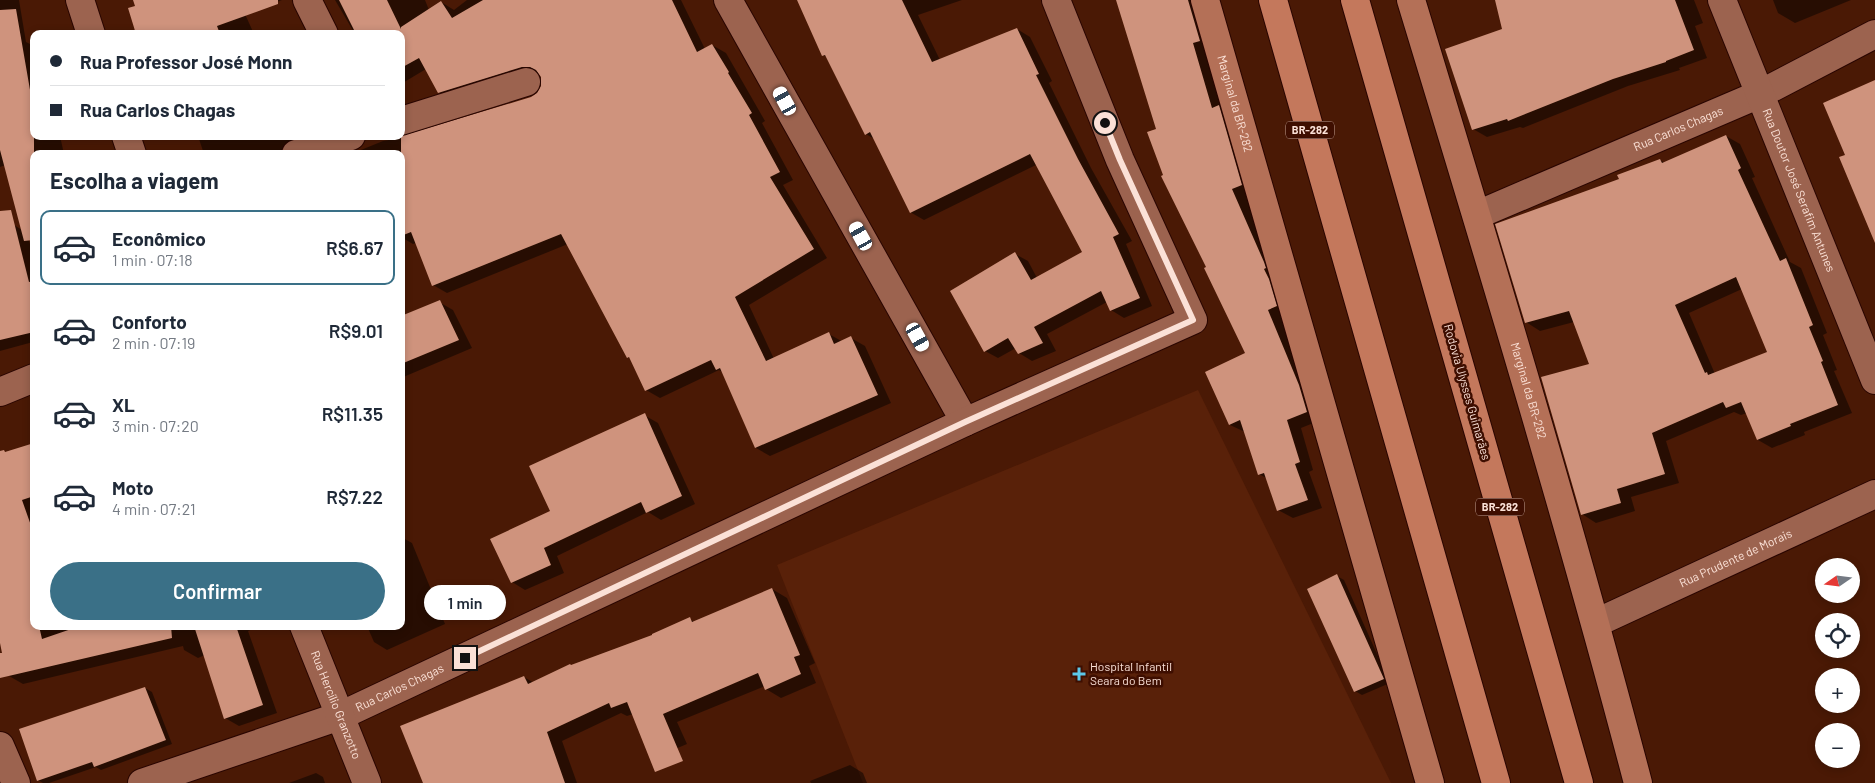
<!DOCTYPE html>
<html lang="pt">
<head>
<meta charset="utf-8">
<style>
  :root { --surface:#fff; --page:#f2f2f3; --text:#1f2937; --muted:#747a83; --line:#e0e1e3; --accent:#3a7087 }
  body { margin:0; font-family:Barlow,sans-serif; background:var(--page); color:var(--text); height:100vh; display:flex; flex-direction:column; font-size:19px; white-space:nowrap }
  * { box-sizing:border-box; margin:0 }
  p { font-size:16px; color:var(--muted) }
  .icon { flex:none; width:28px; height:28px; fill:none; stroke:currentColor; stroke-width:2; stroke-linecap:round; stroke-linejoin:round }
  .map { position:relative; flex:1; overflow:hidden }
  .panel { position:absolute; left:30px; top:150px; width:375px; height:480px; display:flex; flex-direction:column; background:var(--surface); border-radius:10px; box-shadow:0 2px 8px #0003 }
  .panel>* { flex:none }
  .guide { position:absolute; left:30px; top:30px; width:375px; height:110px; border-radius:10px; box-shadow:0 2px 8px #0003; display:grid; align-content:center; height:110px; padding:0 20px; background:var(--surface) }
  .needle { width:32px; rotate:256deg }
  .controls { position:absolute; left:1815px; top:558px; display:grid; gap:10px }
  .controls a { display:grid; place-items:center; width:45px; height:45px; border-radius:50%; background:var(--surface); box-shadow:0 2px 8px #0003; font-size:25px }
  .end { position:absolute; width:22px; height:22px; margin:-11px; border:6px solid #fbe1d7; background:#111; box-shadow:0 0 0 2px #111 }
  .from { border-radius:50% }
  .bubble { position:absolute; height:35px; border-radius:18px; background:var(--surface); box-shadow:0 2px 8px #0003; font-size:16px; font-weight:600; line-height:35px; text-align:center }
  .car { position:absolute; width:15px; height:30px; margin:-15px -8px; border-radius:6px; box-shadow:0 0 4px 1px #0007; background:linear-gradient(#fff 24%,#345 0 40%,#fff 0 76%,#345 0 86%,#fff 0) }
  .guide b { display:flex; align-items:center; gap:18px; height:48px; font-size:19px }
  .guide b+b { border-top:1px solid var(--line) }
  .guide i { width:12px; height:12px; background:var(--text) }
  ul { padding:0; list-style:none }
  li { display:flex; align-items:center; gap:15px; height:75px; margin:0 10px 8px; padding:0 10px; border:2px solid transparent; border-radius:10px }
  li div { flex:1 }
  li b { display:block; font-size:19px }
  li em { font-style:normal; font-weight:600 }
  li.active { border-color:var(--accent) }
  li>.icon { width:45px; height:45px; stroke-width:1.5 }
  h2 { padding:0 20px; font-size:22px; line-height:60px }
  .primary-button { display:flex; gap:10px; margin-top:auto; padding:10px 20px }
  .primary-button a { flex:1; height:58px; border-radius:30px; background:var(--accent); color:#fff; font-size:20px; font-weight:600; line-height:58px; text-align:center }
  .map>svg:first-child { display:block }
  .built { fill:#592109 }
  .shadow { fill:#0007; fill-rule:evenodd }
  .building { fill:#cf937d; fill-rule:evenodd }
  .lines { fill:none; stroke-linecap:round; stroke-linejoin:round }
  .street-casing { stroke:#290500; stroke-width:30 }
  .secondary-casing { stroke:#290500; stroke-width:30 }
  .primary-casing { stroke:#290500; stroke-width:30 }
  .highway-casing { stroke:#290500; stroke-width:30 }
  .street { stroke:#9c634f; stroke-width:28 }
  .secondary { stroke:#9c634f; stroke-width:28 }
  .primary { stroke:#b47057; stroke-width:28 }
  .highway { stroke:#c4785c; stroke-width:28 }
  .route { stroke:#fbe1d7; stroke-width:6 }
  .poi-dot { fill:#5cc7e8; stroke:#3e0e00; stroke-width:2 }
  .labels { text-anchor:middle; stroke-width:5; stroke-linejoin:round; paint-order:stroke }
  .shield { fill:#3e0e00; stroke:#c2a296; stroke-width:1 }
  .shield-label { font-size:11px; font-weight:bold; fill:#fbe1d7 }
  .street-label { font-size:12px; fill:#fbe1d7; stroke:#3e0e00 }
  .poi-label { font-size:12px; fill:#fbe1d7; stroke:#3e0e00; text-anchor:start }
</style>
</head>
<body>
<div class="map">
<svg width="1875" height="783" viewBox="0 0 1875 783">
  <rect width="100%" height="100%" fill="#4a1905"/>
  <path class="built" d="M1198,390L1391,783H863L777,565Z"/>
  <path class="shadow" d="M0,0H19L26,42L34,46V136H60L64,154H34L0,167Z
    M134,0H282L245,14L254,34H138L137,7Z
    M335,0H425L429,10L441,2L454,10L467,0H681L705,49L712,45L726,53L765,121L762,123L793,180L783,185L827,258L749,305L774,359L829,334L843,342L851,338L865,346L891,403L770,456L756,448L724,373L719,370L660,398L646,390L631,359L628,357L568,244L447,293L433,285L416,243L413,244L401,237V154H351L383,141L406,137L531,98L539,93L542,86V77L540,74H536L453,100L439,92L426,69L401,84V34H355Z
    M799,0H962L918,15L940,60L1017,29L1030,37L1052,81L1049,83L1091,168L1132,241L1126,244L1152,306L1124,318L1111,310L1107,302L1047,334L1056,351L1032,361L1019,353L1016,348L998,358L985,351L1015,254L1028,261L1037,278L1084,253L1036,165L924,220L910,212L876,140L866,134L827,57L823,55Z
    M1117,0H1193L1256,193L1246,197L1270,251L1290,314L1282,318L1314,395L1321,420L1301,428L1313,470L1309,472L1322,508L1293,518L1278,510L1268,479L1259,474L1245,432L1230,425L1247,354L1164,176L1157,129Z
    M1496,0H1694L1703,23L1695,26L1707,58L1679,68L1680,70L1628,86L1523,128L1520,127L1487,137L1473,129L1503,30Z
    M1773,0H1851L1795,23L1778,13Z
    M198,136H308L277,154H204Z
    M1726,136L1740,144L1755,177L1752,178L1790,262L1801,268L1827,333L1823,335L1837,370L1834,371L1852,413L1804,432L1805,435L1772,448L1758,440L1747,413L1741,415L1734,412L1666,441L1679,483L1631,497L1635,511L1596,523L1582,514L1591,365L1574,322L1540,331L1526,322L1620,180L1660,160L1665,163ZM1742,289L1768,352L1715,374L1689,313Z
    M14,225L27,233L34,259V344L33,342L0,351V229Z
    M439,302L453,310L472,348L401,378V317Z
    M644,415L658,423L695,504L661,520L648,512L557,556L564,573L525,590L512,582L552,511Z
    M34,444V626H260L248,631L277,713L239,726L225,718L205,655L198,658L184,650L183,646L23,684L9,676L0,637V455Z
    M401,537L412,543L445,624L387,650L374,642L367,626H401Z
    M1337,576L1344,580L1390,683L1362,695L1355,691Z
    M772,589L787,598L815,663L809,666L816,683L781,698L766,689L765,686L677,722L687,744L661,755L633,714L627,716L621,713L562,741L577,783H424L524,677L534,683L654,636L690,619L694,622Z
    M145,688L152,692L172,744L101,770L96,767L49,783H43L38,780Z
    M850,765L863,773L867,783H811L810,781Z
    M316,773L323,777L325,783H289Z"/>
  <path class="building" d="M133,0H278V4L217,26L220,34H136L128,8L135,6Z
    M339,0H387L401,29V27L441,1L452,18L483,0H672L697,52L712,44L729,72L728,73L752,113L749,115L780,172L770,177L814,249L735,297L766,361L829,332L834,344L851,336L878,395L755,448L720,368L716,370L711,360L645,391L629,357L627,358L561,234L432,286L411,232L401,236V136L531,97L537,93L541,86V77L536,70L530,67H522L438,93L419,58L401,68V34H356Z
    M797,0H902L932,62L1017,28L1039,74L1036,75L1078,159L1119,234L1113,237L1140,298L1110,311L1101,291L1034,327L1043,343L1018,354L1008,338L984,352L950,291L1015,252L1031,280L1082,252L1030,154L910,213L870,132L865,135L825,55L822,56Z
    M1116,0H1188L1200,41L1193,43L1212,108L1219,105L1242,185L1232,189L1264,262L1266,268L1264,269L1269,279L1277,306L1268,310L1299,385L1307,412L1287,420L1300,462L1295,464L1308,500L1277,511L1264,473L1258,475L1240,420L1229,425L1205,372L1245,353L1204,268L1206,267L1161,176L1163,175L1147,132L1156,129Z
    M1495,0H1675L1694,50L1666,61V62L1613,79L1508,121L1507,119L1472,130L1445,49L1502,29Z
    M16,9L34,113V240L24,241L0,150V10Z
    M1875,80V243L1839,157L1845,155L1823,103Z
    M1726,135L1741,168L1738,170L1780,261L1786,258L1813,325L1809,327L1823,361L1821,362L1838,405L1790,424L1791,426L1757,440L1741,402L1726,408L1723,402L1652,433L1665,474L1617,489L1621,503L1581,515L1541,377L1589,364L1569,311L1525,323L1495,224L1619,179L1617,175L1660,159L1662,163ZM1736,277L1767,352L1708,375L1707,372L1705,373L1675,305Z
    M11,210L29,282L34,281V332L0,340V211Z
    M440,300L459,340L401,364V316Z
    M645,413L682,496L646,513L641,502L544,548L551,565L511,583L490,539L550,511L529,466Z
    M34,443V496L22,500L34,534V626H39L42,639L80,626H171L172,638L0,678V653H2L0,643V451L4,450L5,452Z
    M1337,574L1384,679L1354,692L1307,589Z
    M772,588L800,655L794,657L801,674L765,690L758,673L663,714L683,761L655,772L627,702L611,708L609,703L547,732L565,783H423L400,726L524,676L528,684L570,664L571,665L652,635V634L690,617L692,622Z
    M194,626H236L263,705L224,719Z
    M145,687L166,740L94,767L92,762L37,781L19,729Z"/>
  <g class="lines">
    <defs>
      <g id="street">
        <path d="M307,0L324,34"/>
        <path d="M728,0L965,422"/>
        <path d="M401,121L526,82"/>
        <path d="M296,154L351,136"/>
        <path id="s1" d="M1477,215L1760,94L1875,34"/>
        <path d="M0,392L34,378"/>
        <path id="s2" d="M1596,623L1875,494"/>
        <path d="M0,746L16,783"/>
        <path id="s3" d="M142,783L340,716L965,422L1193,320L1120,160L1056,0"/>
      </g>
      <g id="secondary">
        <path d="M80,0L91,34"/>
        <path id="s4" d="M1722,0L1875,380"/>
        <path d="M126,136L132,154"/>
        <path id="s5" d="M304,626L367,783"/>
      </g>
      <g id="primary">
        <path id="s6" d="M1205,0L1430,783"/>
        <path id="s7" d="M1411,0C1490,260 1569,520 1638,783"/>
      </g>
      <path id="highway" d="M1273,0L1496,783
        M1355,0L1579,783"/>
    </defs>
    <use href="#street" class="street-casing"/>
    <use href="#secondary" class="secondary-casing"/>
    <use href="#primary" class="primary-casing"/>
    <use href="#highway" class="highway-casing"/>
    <use href="#street" class="street"/>
    <use href="#secondary" class="secondary"/>
    <use href="#primary" class="primary"/>
    <use href="#highway" class="highway"/>
  </g>
  <g class="lines">
    <path class="route" d="M465,658L965,422L1193,320L1120,160L1105,123"/>
  </g>
  <path class="poi-dot" d="M1076.5 666.5h5v5h5v5h-5v5h-5v-5h-5v-5h5z"/>
  <g class="labels">
    <g class="shield">
      <rect x="1286" y="121.5" width="48" height="17" rx="4"/>
      <rect x="1476" y="498.5" width="48" height="17" rx="4"/>
    </g>
    <g class="shield-label">
      <text x="1310" y="134">BR-282</text>
      <text x="1500" y="511">BR-282</text>
    </g>
    <g class="street-label">
      <text dy="4" stroke="none"><textPath href="#s6" startOffset="108">Marginal da BR-282</textPath></text>
      <text dy="4" stroke="none"><textPath href="#s1" startOffset="219">Rua Carlos Chagas</textPath></text>
      <text dy="4" stroke="none"><textPath href="#s4" startOffset="205">Rua Doutor José Serafim Antunes</textPath></text>
      <text dy="4" stroke="none"><textPath href="#s7" startOffset="408">Marginal da BR-282</textPath></text>
      <text transform="translate(1467 392) rotate(74)" y="4">Rodovia Ulysses Guimarães</text>
      <text dy="4" stroke="none"><textPath href="#s2" startOffset="154">Rua Prudente de Morais</textPath></text>
      <text dy="4" stroke="none"><textPath href="#s3" startOffset="275">Rua Carlos Chagas</textPath></text>
      <text dy="4" stroke="none"><textPath href="#s5" startOffset="85">Rua Hercílio Granzotto</textPath></text>
    </g>
    <g class="poi-label">
      <text x="1090" y="671">Hospital Infantil<tspan x="1090" dy="14">Seara do Bem</tspan></text>
    </g>
  </g>
</svg>
<div class="controls">
<a><svg class="needle" viewBox="-14 -14 28 28"><path d="M0-13l5 13h-10z" fill="#e53935"/><path d="M0 13l5-13h-10z" fill="#747a83"/></svg></a>
<a><svg class="icon" aria-label="locate" viewBox="0 0 24 24"><circle cx="12" cy="12" r="6"/><path d="M12 2v4M12 18v4M2 12h4M18 12h4"/></svg></a>
<a>+</a>
<a>−</a>
</div>
<i class="end from" style="left:1105px;top:123px"></i>
<i class="end" style="left:465px;top:658px"></i>
<div class="bubble" style="left:424px;top:585px;width:82px">1 min</div>
<i class="car" style="left:785px;top:101px;rotate:331deg"></i>
<i class="car" style="left:861px;top:236px;rotate:331deg"></i>
<i class="car" style="left:918px;top:337px;rotate:151deg"></i>
<div class="guide">
<b><i class="from"></i>Rua Professor José Monn</b>
<b><i></i>Rua Carlos Chagas</b>
</div>
<section class="panel">
<h2>Escolha a viagem</h2>
<ul>
<li class="active"><svg class="icon" aria-label="car" viewBox="0 0 24 24"><path d="M5 17H2v-5l4-1 3-4h7l3 4 3 1v5h-3M9 17h6M6 11h13"/><circle cx="7" cy="17" r="2"/><circle cx="17" cy="17" r="2"/></svg><div><b>Econômico</b><p>1 min · 07:18</p></div><em>R$6.67</em></li>
<li><svg class="icon" aria-label="car" viewBox="0 0 24 24"><path d="M5 17H2v-5l4-1 3-4h7l3 4 3 1v5h-3M9 17h6M6 11h13"/><circle cx="7" cy="17" r="2"/><circle cx="17" cy="17" r="2"/></svg><div><b>Conforto</b><p>2 min · 07:19</p></div><em>R$9.01</em></li>
<li><svg class="icon" aria-label="car" viewBox="0 0 24 24"><path d="M5 17H2v-5l4-1 3-4h7l3 4 3 1v5h-3M9 17h6M6 11h13"/><circle cx="7" cy="17" r="2"/><circle cx="17" cy="17" r="2"/></svg><div><b>XL</b><p>3 min · 07:20</p></div><em>R$11.35</em></li>
<li><svg class="icon" aria-label="car" viewBox="0 0 24 24"><path d="M5 17H2v-5l4-1 3-4h7l3 4 3 1v5h-3M9 17h6M6 11h13"/><circle cx="7" cy="17" r="2"/><circle cx="17" cy="17" r="2"/></svg><div><b>Moto</b><p>4 min · 07:21</p></div><em>R$7.22</em></li>
</ul>
<div class="primary-button"><a>Confirmar</a></div>
</section>
</div>
</body>
</html>
